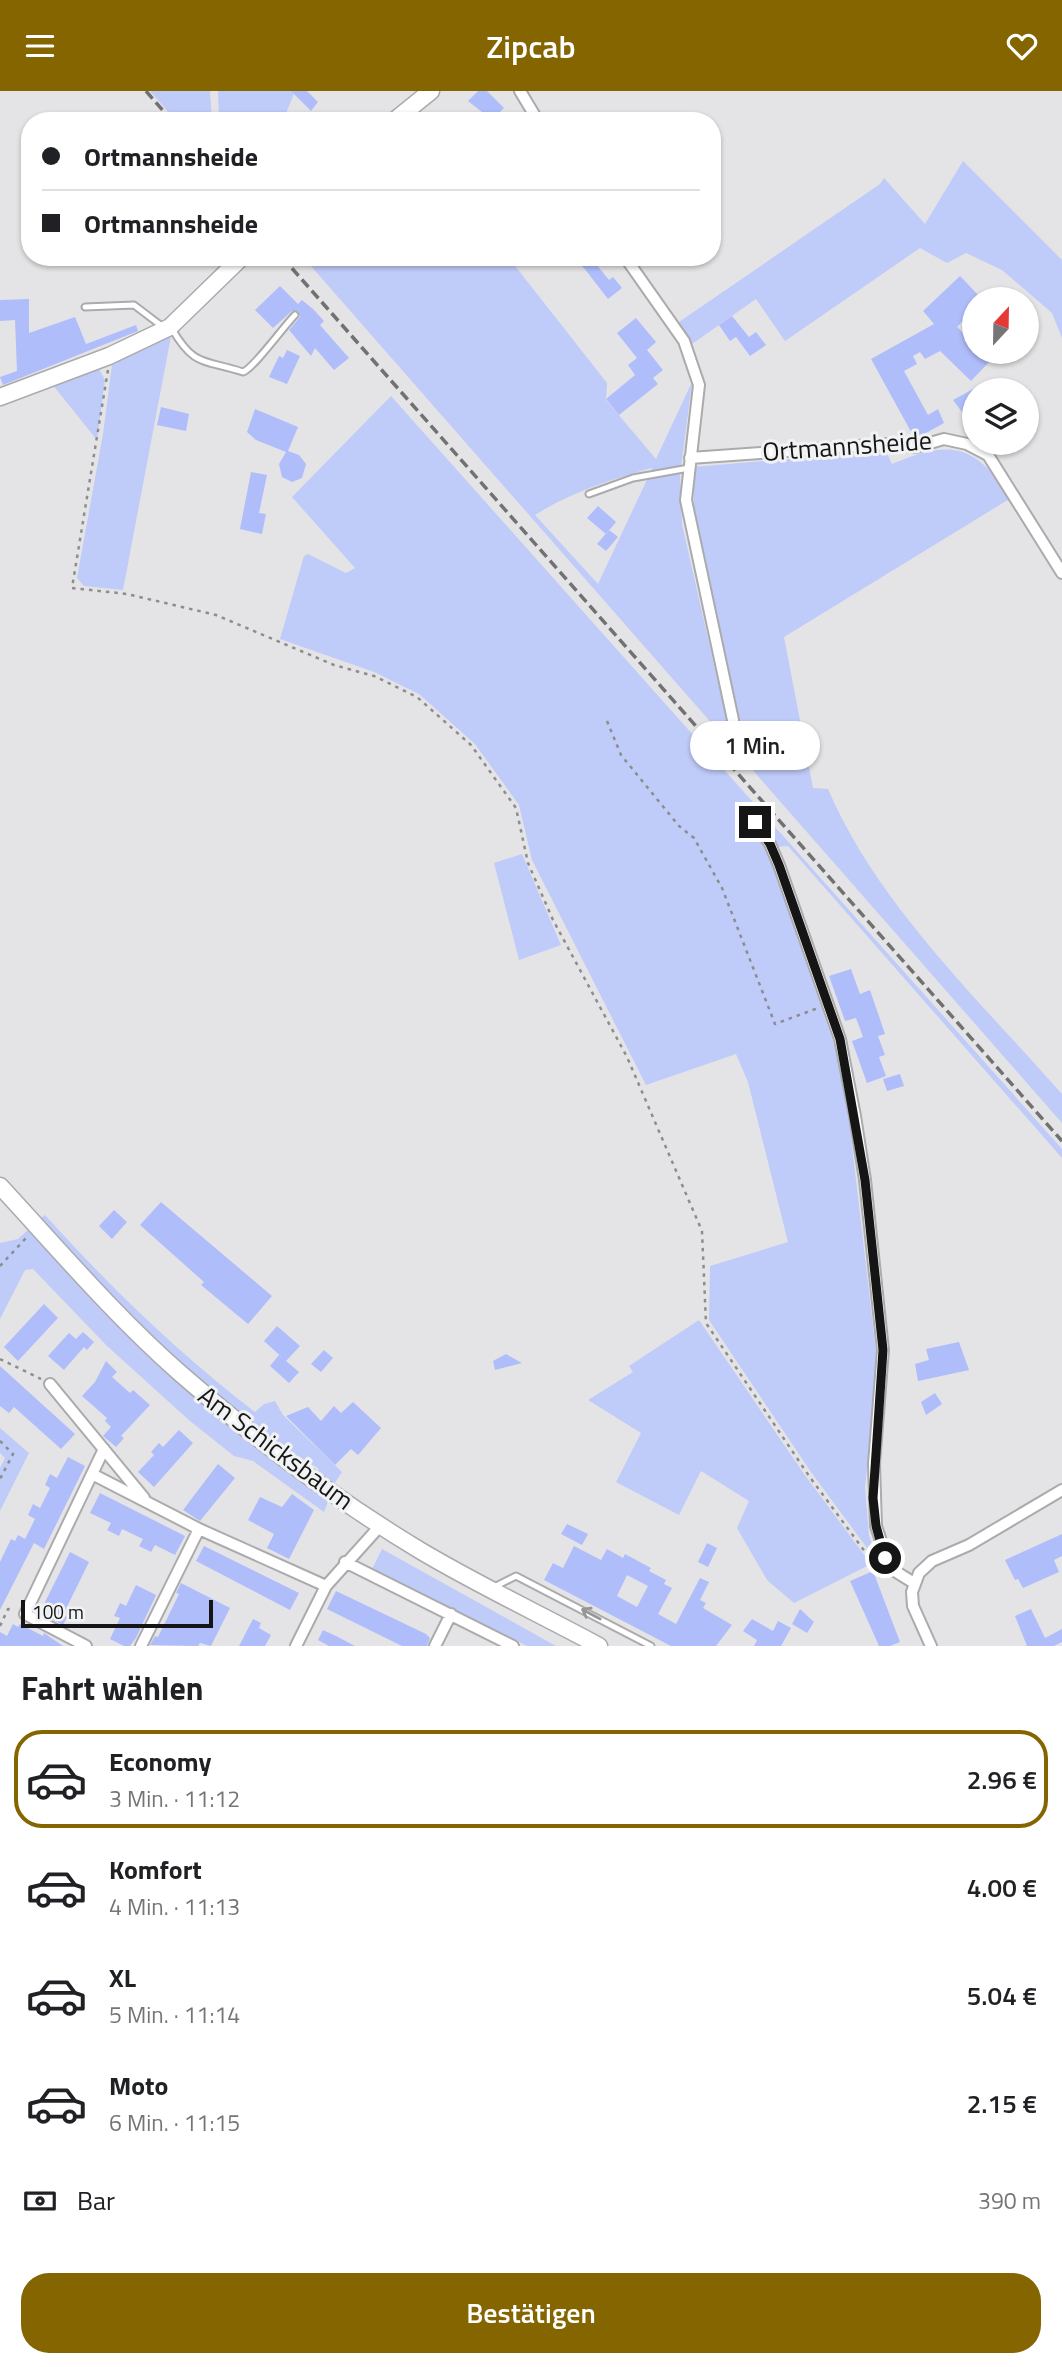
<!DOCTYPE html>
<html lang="de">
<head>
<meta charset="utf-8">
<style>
  :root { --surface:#fff; --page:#f2f2f2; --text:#202124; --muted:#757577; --line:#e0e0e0; --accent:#846500 }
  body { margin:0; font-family:"Titillium Web",sans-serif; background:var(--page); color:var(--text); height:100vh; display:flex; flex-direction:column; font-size:26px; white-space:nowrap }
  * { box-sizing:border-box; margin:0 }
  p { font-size:23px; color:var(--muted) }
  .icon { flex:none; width:38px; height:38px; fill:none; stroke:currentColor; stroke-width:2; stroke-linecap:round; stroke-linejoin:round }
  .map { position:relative; height:1555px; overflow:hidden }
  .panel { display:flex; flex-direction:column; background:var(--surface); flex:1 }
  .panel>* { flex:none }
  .banner { position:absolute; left:21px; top:21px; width:700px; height:154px; border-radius:28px; box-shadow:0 2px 5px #0004; display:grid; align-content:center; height:154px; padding:0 21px; background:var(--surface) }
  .needle { width:46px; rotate:22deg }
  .fabs { position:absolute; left:962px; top:196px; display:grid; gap:14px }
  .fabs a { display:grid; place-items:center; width:77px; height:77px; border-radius:50%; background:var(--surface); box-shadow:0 2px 5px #0004; font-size:35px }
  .scale { position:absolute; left:21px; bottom:18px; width:192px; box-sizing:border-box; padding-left:7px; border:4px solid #151516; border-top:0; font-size:19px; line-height:24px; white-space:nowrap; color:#151516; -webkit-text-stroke:5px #f1f2f3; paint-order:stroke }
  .end { position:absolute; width:32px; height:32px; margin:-16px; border:9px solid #151516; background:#fff; box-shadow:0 0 0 4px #fff }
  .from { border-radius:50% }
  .bubble { position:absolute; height:49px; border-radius:24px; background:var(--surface); box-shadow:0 2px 5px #0004; font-size:23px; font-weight:600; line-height:49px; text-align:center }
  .banner b { display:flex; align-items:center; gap:24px; height:66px; font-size:26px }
  .banner b+b { border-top:2px solid var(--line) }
  .banner i { width:18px; height:18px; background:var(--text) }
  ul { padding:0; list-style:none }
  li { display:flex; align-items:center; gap:21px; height:98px; margin:0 14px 10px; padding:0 7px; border:4px solid transparent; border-radius:28px }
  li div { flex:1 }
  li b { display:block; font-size:26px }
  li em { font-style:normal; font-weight:600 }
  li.selected { border-color:var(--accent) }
  li>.icon { width:63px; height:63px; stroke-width:1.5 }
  h2 { padding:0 21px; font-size:32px; line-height:84px }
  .pay { display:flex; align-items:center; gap:18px; height:77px; padding:0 21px; font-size:26px }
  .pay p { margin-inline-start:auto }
  .button { display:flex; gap:14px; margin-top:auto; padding:14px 21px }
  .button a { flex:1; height:80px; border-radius:28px; background:var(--accent); color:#fff; font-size:28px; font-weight:600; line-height:80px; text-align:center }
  header { display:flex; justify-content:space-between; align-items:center; height:91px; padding:0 21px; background:var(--accent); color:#fff; font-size:32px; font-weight:600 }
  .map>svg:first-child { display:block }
  .green { fill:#bfcbf9; fill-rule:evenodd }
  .building { fill:#afbdfb; fill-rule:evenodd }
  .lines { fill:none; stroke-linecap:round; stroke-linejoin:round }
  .lane-casing { stroke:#ababad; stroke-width:9 }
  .street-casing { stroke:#ababad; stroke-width:14 }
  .secondary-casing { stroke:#ababad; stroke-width:19 }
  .path { stroke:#8d8d8e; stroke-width:2.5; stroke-dasharray:3.5 5; stroke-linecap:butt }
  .lane { stroke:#fff; stroke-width:5 }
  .street { stroke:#fff; stroke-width:10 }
  .secondary { stroke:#fff; stroke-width:16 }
  .rail { stroke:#717172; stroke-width:3.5; stroke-dasharray:10 5; stroke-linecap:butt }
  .oneway { stroke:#969696 }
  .route { stroke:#151516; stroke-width:9 }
  .labels { text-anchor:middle; stroke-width:6; stroke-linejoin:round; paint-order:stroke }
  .street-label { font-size:26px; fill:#151516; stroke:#f1f2f3 }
</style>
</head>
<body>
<header><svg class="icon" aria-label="menu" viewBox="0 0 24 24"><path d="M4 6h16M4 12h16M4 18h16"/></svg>Zipcab<svg class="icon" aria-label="heart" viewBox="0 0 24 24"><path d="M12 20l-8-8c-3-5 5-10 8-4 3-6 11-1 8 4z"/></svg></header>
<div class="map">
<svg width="1062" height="1555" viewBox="0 0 1062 1555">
  <rect width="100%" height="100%" fill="#e4e4e6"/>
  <path class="green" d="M150,0H210L212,30H176Z
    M218,0H295L283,30H219Z
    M963,70L1062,169V247L1052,222L1002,179L966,162L947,172L920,157L785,250L756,208L692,253L679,231L880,93L884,87L925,133Z
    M303,166H508L607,292L606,309L656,368L692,291L680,384L682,433L727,631L740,630L694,424L693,376L886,360L892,373C951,348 975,353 1011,407L784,546L813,697L828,698C877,813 980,910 1062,1003V1032ZM651,377L652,378L598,493L535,424C571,401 610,389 651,377Z
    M172,240L123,499L84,495L77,487L103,343L113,266Z
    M97,274L105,289L97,349L52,293Z
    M391,305L1062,1058V1067L788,755L776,756L755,724L748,729L770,767L833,950L848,1020L876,1261L875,1309L865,1396L869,1445L881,1476L811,1381L709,1229L710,1175L788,1151L748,991L736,963L646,994L532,769L519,714L475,653L419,603L374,581L280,548L304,465L308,463L346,482L355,477L292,406Z
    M522,763L561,854L519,869L494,772Z
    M45,1124C110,1196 178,1262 255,1321L264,1313L275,1310L283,1324L342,1381L334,1393L319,1382L318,1377L289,1360L201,1289L134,1228L40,1128Z
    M29,1138L329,1408L324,1421L253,1370L234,1365L190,1330L107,1255L33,1178L25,1179L0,1228V1152L18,1148Z
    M699,1229L804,1383L871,1473L794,1512L767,1489L737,1437L749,1410L701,1380L679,1424L616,1391L641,1342L588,1309L633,1281L629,1275Z
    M0,1337L29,1362L0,1420V1377L5,1367L0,1362Z
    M382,1458L556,1555H527L372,1478Z"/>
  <path class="building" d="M291,0H307L318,11L311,20Z
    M478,0H487L504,17L492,29L468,10Z
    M570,166H594L592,168L609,189L613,186L622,197L608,208L584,177Z
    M960,185L982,208H975V217L957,236L975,253V261H982L991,269L971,290L940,260L925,268L920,261L913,265L917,273L904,280L928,324L938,318L944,332L915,348L871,268L934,233L923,220Z
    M280,195L298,213L302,209L314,219L324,230L320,234L349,267L334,279L315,257L311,265L289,239L300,226L298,220H292L273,237L255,219Z
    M29,208V242L75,226L86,253L136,234L138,240L3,294L0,286L17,280L15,229L0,230V209Z
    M732,225L749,246L756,241L766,254L750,265L736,246L730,250L719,234Z
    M636,227L656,251L647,259L663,279L653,287L658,293L619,324L606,308L635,284L628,274L637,267L617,242Z
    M287,259L300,265L287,293L269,286L279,265L283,267Z
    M975,297V314L962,321L953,309Z
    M161,316L189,323L186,340L157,334Z
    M255,318L298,336L288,360L299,364L306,373L302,387L292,391L282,386L279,373L286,361L256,349L247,341Z
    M251,381L267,384L259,422L266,423L262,443L240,438Z
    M598,415L616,431L606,443L587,427Z
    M609,439L618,446L606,460L597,453Z
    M851,878L860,903L870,899L885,943L878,945L885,964L879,966L886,985L867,992L852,950L863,946L856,927L845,930L829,885Z
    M900,983L904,995L887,1000L883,988Z
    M161,1111L272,1205L248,1233L201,1194L204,1191L140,1134Z
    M114,1119L127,1131L112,1148L99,1135Z
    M44,1213L58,1227L18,1270L4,1256Z
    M277,1235L300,1255L286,1270L264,1250Z
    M83,1241L94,1251L87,1259L84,1256L64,1279L48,1265L69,1242L76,1248Z
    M959,1251L969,1279L918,1290L915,1273L929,1269L926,1258Z
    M324,1259L333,1267L321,1281L311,1273Z
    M506,1263L522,1272L495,1279L493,1270Z
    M279,1264L299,1281L289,1292L270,1275Z
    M106,1270L117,1281L112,1286L130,1302L133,1299L150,1314L121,1345L124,1347L116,1356L103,1345L111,1336L105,1330L107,1327L82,1305L95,1291Z
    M0,1275L75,1343L61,1358L14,1316L9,1322L0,1315Z
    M935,1302L942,1313L926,1324L921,1311Z
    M353,1311L381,1337L358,1364L351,1358L335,1374L286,1325L308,1316L321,1330L334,1315L341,1322Z
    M179,1339L193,1352L154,1396L138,1381L154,1364L151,1361L159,1352L163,1356Z
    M68,1366L85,1375L44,1458L34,1452L0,1519V1471L11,1448L15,1450L18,1444L25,1448L35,1428L28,1424L33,1413L40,1417L50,1397L45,1394L50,1383L57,1387Z
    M218,1373L235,1387L200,1430L183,1419Z
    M100,1402L185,1445L175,1464L155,1454L151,1461L139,1455L143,1448L122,1438L119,1445L107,1439L111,1432L90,1422Z
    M292,1403L314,1419L289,1468L267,1457L274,1443L248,1429L260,1406L282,1416Z
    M567,1433L588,1443L582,1454L561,1443Z
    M1062,1443V1465L1054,1469L1059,1481L1023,1497L1018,1488L1015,1489L1005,1469Z
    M707,1452L717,1457L708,1476L698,1471Z
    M204,1455L299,1502L290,1519L196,1470Z
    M574,1455L601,1469L607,1458L623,1467L625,1463L651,1477L649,1480L666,1489L664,1493L672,1497L658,1523L676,1533L700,1487L709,1491L700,1509L706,1512L703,1517L732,1534L716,1555H671L544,1489L553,1472L563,1477ZM627,1484L648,1495L637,1516L617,1505Z
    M70,1461L89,1471L63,1524L67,1526L63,1534L51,1528L55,1520L45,1515V1511Z
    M873,1480L900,1551L890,1555H879L850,1490Z
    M181,1492L230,1517L211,1555L200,1552L198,1555L150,1554L155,1545L158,1546L179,1503L176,1502Z
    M136,1494L156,1504L136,1547L130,1555H124L110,1548L120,1527L114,1525L120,1512L126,1515Z
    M336,1500L426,1543L430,1547L427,1555H402L327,1518Z
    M800,1518L814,1531L807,1542L792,1533Z
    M1031,1518L1045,1547L1062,1538V1551L1054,1555H1027L1015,1525Z
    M253,1528L261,1532L259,1537L271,1544L265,1555H239Z
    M752,1528L773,1540L778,1530L791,1537L781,1555H754L757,1549L743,1540Z
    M13,1533L18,1536L20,1533L43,1545L44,1542L63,1555H0V1541L7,1545Z
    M323,1539L338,1546L355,1555H329L318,1549Z"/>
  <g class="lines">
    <defs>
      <path id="lane" d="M85,216L134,214L163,236
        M172,238C195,277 204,268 243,281C253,278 284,235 295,224
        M589,403L633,387L689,377
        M492,1497L516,1485L651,1555"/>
      <path id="street" d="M520,0L538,30
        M625,166L684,250L699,294L686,409L733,629
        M690,367L886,353L916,356L944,348L967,353L988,364L1062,482
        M755,731L770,753L779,774L840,948L855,1025L865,1089L883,1259L874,1373L876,1435L890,1477L914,1492
        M50,1293L144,1407
        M92,1383L104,1358
        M345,1471L513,1555
        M86,1555L25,1523L92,1383L199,1438L326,1495
        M141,1555L199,1438
        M296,1555L326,1495L380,1435
        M435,1555L451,1523
        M931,1555L913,1515L912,1501L919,1482L932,1470L969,1454L1062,1399"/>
      <path id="secondary" d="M394,30L431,0
        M0,306L109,265L170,236L242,166
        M0,1095C59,1159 116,1226 181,1283C255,1348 336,1409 421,1460C478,1494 540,1523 599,1555"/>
    </defs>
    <use href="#lane" class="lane-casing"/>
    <use href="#street" class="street-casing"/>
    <use href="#secondary" class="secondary-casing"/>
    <path class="path" d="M108,279L72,497L127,503L216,524L334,574L374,585L417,606L471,654L516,717L528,772L553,829L627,966L702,1140L706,1232L809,1385L877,1477
      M607,630L621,664L679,735L694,747L722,797L775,933L818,917
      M0,1175L26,1147
      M0,1268L41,1288
      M0,1350L13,1363L0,1388
      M0,1535L8,1518L13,1519"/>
    <use href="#lane" class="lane"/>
    <use href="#street" class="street"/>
    <use href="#secondary" class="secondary"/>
    <path class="rail" d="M146,0L172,30
      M282,166L1062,1050"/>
  </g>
  <defs><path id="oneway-shaft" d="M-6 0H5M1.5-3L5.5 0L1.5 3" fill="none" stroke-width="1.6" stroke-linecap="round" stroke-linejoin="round" transform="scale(1.75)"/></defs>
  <use class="oneway" href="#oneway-shaft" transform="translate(591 1523) rotate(-152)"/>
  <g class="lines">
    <path class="route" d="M755,731L770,753L779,774L840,948L865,1089L883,1259L873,1407L876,1435L885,1467"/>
  </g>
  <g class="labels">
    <g class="street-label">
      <text transform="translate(847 355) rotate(-4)" y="9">Ortmannsheide</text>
      <text transform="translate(276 1357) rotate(37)" y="9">Am Schicksbaum</text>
    </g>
  </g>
</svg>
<div class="fabs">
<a><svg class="needle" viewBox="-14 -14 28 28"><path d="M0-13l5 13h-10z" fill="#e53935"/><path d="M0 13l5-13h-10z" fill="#757577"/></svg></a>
<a><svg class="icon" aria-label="layers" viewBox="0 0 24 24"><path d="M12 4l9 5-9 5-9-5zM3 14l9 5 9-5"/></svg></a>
</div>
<div class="scale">100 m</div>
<i class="end from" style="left:885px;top:1467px"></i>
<i class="end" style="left:755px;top:731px"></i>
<div class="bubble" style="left:690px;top:630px;width:130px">1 Min.</div>
<div class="banner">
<b><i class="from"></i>Ortmannsheide</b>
<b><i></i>Ortmannsheide</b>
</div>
</div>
<section class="panel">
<h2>Fahrt wählen</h2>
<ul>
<li class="selected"><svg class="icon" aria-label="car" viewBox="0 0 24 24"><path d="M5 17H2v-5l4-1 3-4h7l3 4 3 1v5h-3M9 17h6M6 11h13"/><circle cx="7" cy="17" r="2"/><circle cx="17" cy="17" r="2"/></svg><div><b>Economy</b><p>3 Min. · 11:12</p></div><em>2.96 €</em></li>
<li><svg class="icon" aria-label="car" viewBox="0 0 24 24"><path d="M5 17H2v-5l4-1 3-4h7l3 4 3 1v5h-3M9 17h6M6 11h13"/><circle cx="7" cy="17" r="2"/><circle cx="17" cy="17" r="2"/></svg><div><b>Komfort</b><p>4 Min. · 11:13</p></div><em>4.00 €</em></li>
<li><svg class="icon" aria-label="car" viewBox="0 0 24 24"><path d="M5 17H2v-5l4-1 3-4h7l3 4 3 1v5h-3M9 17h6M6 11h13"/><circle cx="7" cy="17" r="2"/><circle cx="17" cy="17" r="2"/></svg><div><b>XL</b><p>5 Min. · 11:14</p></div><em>5.04 €</em></li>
<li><svg class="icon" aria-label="car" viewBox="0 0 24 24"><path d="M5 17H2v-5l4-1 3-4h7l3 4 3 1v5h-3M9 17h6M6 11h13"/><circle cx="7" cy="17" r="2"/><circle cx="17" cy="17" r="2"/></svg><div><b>Moto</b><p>6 Min. · 11:15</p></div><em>2.15 €</em></li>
</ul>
<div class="pay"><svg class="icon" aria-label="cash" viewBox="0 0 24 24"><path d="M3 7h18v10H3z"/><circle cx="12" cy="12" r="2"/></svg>Bar<p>390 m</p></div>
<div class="button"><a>Bestätigen</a></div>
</section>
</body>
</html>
